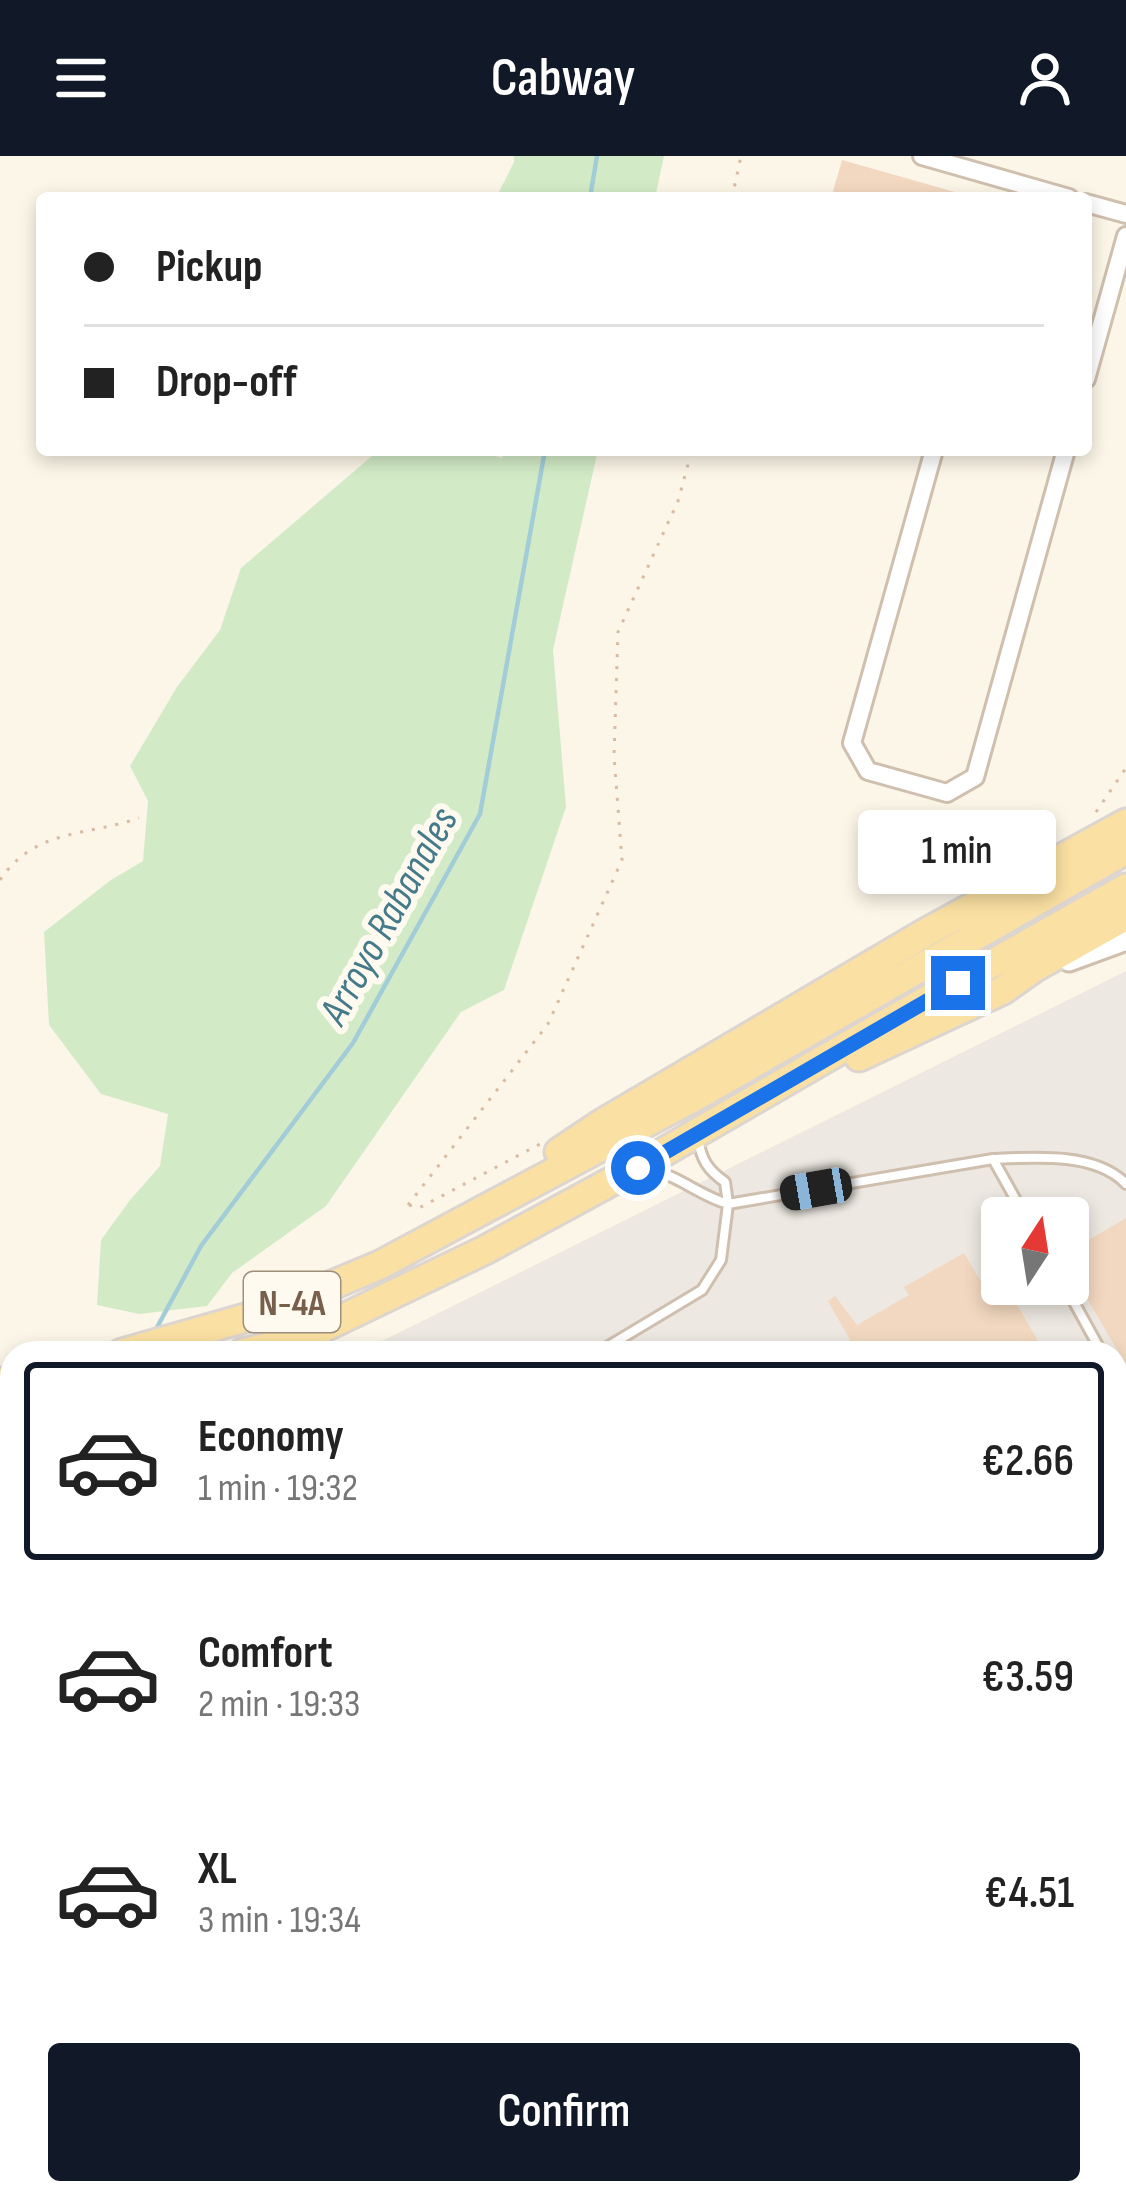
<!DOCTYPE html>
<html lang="en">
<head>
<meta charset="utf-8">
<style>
  :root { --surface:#fff; --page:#f6f6f6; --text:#222; --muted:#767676; --line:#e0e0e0; --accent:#111827 }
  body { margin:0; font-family:"Sofia Sans Condensed",sans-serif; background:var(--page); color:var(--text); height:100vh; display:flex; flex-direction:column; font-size:45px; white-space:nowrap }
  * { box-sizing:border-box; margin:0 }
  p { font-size:39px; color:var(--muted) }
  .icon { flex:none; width:66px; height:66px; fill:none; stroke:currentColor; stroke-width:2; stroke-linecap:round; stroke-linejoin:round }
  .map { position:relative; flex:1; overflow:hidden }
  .panel { position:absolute; left:0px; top:1185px; width:1128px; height:864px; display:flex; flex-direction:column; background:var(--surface); border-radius:36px 36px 0 0; box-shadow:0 6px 18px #0003 }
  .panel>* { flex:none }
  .top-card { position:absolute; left:36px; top:36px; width:1056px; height:264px; border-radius:12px; box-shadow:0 6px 18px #0003; display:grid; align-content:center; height:264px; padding:0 48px; background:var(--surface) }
  .needle { width:78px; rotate:12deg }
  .fabs { position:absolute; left:981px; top:1041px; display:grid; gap:24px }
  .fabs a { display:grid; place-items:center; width:108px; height:108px; border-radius:12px; background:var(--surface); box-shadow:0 6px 18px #0003; font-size:60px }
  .end { position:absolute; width:54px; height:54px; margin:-27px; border:15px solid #1a73e8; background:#fff; box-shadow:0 0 0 6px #fff }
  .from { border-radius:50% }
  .bubble { position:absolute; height:84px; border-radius:12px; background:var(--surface); box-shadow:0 6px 18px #0003; font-size:39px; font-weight:600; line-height:84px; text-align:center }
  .car { position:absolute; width:36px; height:72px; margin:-36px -18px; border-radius:15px; box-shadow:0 0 9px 3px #0007; background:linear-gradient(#222 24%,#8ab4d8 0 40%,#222 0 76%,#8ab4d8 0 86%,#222 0) }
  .top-card b { display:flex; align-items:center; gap:42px; height:114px; font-size:45px }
  .top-card b+b { border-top:3px solid var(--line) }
  .top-card i { width:30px; height:30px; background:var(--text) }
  ul { padding:21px 0 0; list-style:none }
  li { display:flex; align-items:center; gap:36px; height:198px; margin:0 24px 18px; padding:0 24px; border:6px solid transparent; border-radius:12px }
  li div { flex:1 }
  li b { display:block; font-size:45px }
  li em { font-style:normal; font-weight:600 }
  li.selected { border-color:var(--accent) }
  li>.icon { width:108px; height:108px; stroke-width:1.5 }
  .button { display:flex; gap:24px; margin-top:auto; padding:24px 48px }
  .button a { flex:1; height:138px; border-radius:12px; background:var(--accent); color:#fff; font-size:48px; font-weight:600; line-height:138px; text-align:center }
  header { display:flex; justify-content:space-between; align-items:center; height:156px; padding:0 48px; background:var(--accent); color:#fff; font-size:54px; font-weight:600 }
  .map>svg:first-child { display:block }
  .industrial { fill:#ede8e1; fill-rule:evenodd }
  .green { fill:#d2ebc6 }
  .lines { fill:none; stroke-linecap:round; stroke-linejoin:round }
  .stream { stroke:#a2ccd8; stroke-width:4.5 }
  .building { fill:#f2d8c0 }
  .service-casing { stroke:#cfbfae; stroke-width:14 }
  .minor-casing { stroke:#cfbfae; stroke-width:22 }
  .tertiary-casing { stroke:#cfbfae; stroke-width:27 }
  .primary-casing { stroke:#dcd5d0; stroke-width:33 }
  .path { stroke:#d7bba2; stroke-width:3; stroke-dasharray:3 9; stroke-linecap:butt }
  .service { stroke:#fff; stroke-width:8 }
  .minor { stroke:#fff; stroke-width:16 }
  .tertiary { stroke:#fff; stroke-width:21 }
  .primary { stroke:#fae0a2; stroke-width:27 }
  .route { stroke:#1a73e8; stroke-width:15 }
  .labels { text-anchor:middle; stroke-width:12; stroke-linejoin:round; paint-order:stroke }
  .shield { fill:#fffaef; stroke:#a08e7d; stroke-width:3 }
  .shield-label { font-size:36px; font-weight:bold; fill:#775f4c }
  .water-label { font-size:42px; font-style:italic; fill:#457a8b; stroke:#fffaef }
</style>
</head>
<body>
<header><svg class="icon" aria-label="menu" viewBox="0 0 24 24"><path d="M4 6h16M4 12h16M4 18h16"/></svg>Cabway<svg class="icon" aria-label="person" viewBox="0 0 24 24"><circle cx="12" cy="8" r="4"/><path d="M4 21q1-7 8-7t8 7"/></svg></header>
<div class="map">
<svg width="1126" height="2049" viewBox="0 0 1126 2049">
  <rect width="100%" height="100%" fill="#fcf6e8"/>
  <path class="industrial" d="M1126,815V2049H885L877,2037H1116V1197H358ZM1002,1062H1068V1128H1002Z
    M12,1487V2037H778L786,2049H0V1490Z"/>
  <path class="green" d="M514,0H664L655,42H496L514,6Z
    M379,294H472L502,302L505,294H598L553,494L566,651L504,834L461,856L326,1050L232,1117L207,1150L139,1158L97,1149L101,1084L130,1044L160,1010L168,958L101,938L49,869L44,776L111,724L143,705L148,645L130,610L177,531L220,474L241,412Z
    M30,2037H163L157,2049H28Z"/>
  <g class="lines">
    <path class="stream" d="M590,42L597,0
      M154,1177L201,1090L353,887L480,658L545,294"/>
  </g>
  <path class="building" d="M842,4L962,38L961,42H831Z
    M1126,1062V1209L1068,1110V1096Z
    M964,1097L990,1141L1007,1131L1045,1197H849L844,1188L850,1184L828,1145L835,1140L857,1169L909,1139L904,1131Z"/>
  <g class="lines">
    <defs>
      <path id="service" d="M698,982C701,1004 708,1014 725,1026L728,1048L993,1003C1033,1001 1096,996 1126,1028
        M993,1003L1026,1062
        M1064,1128L1102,1197
        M597,1197L702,1134L721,1104L728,1048C700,1040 679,1020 651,1014
        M1116,1221L1126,1239
        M1116,1500L1126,1495"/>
      <path id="minor" d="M922,0L1069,42
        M1086,47L1126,58
        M1086,223L1126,80
        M934,294L852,587L868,615L947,637L975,621L1066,294
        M0,1788L12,1791
        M0,1894L12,1898
        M0,2000L12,2003
        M318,2037L326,2049
        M403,2037L411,2049
        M186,2049L192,2037
        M257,2049L263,2037
        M582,2049L600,2037"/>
      <path id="tertiary" d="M1069,804L1126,783
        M0,1467L12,1465
        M0,1483L12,1480
        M0,1692L12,1695
        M806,2037L814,2049
        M10,2049L13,2037
        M1121,2049L1126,2046"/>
      <path id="primary" d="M859,901L1003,834L1034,812L1126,760
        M559,996L601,968L925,777L1126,667
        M122,1197L270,1155L380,1109L700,938L1126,694
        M242,1197L300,1183L485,1094L638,1011L883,869L1126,732
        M0,1227L12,1224
        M0,1258L12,1254"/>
    </defs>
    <use href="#service" class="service-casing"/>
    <use href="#minor" class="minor-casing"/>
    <use href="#tertiary" class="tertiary-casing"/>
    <use href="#primary" class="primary-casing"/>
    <path class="path" d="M732,42L741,0
      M1096,656L1126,612
      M0,724C35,672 88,680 139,662
      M408,1049L548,868L622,704L614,600L618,476L678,345L692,294
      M409,1049L419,1052L540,988"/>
    <use href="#service" class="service"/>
    <use href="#minor" class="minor"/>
    <use href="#tertiary" class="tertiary"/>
    <use href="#primary" class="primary"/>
  </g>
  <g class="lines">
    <path class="route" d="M638,1012L958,827"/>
  </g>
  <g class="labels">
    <rect class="shield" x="244" y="1116" width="96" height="60" rx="9"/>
    <g class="shield-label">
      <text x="292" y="1159">N-4A</text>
    </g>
    <g class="water-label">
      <text transform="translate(387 759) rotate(-61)" y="15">Arroyo Rabanales</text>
    </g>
  </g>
</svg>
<div class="fabs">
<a><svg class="needle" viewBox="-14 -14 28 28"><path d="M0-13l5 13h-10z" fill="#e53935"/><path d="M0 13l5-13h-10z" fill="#767676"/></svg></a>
</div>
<i class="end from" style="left:638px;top:1012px"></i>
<i class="end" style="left:958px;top:827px"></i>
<div class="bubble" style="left:858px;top:654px;width:198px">1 min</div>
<i class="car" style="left:816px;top:1033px;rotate:260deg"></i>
<div class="top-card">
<b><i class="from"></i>Pickup</b>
<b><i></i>Drop-off</b>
</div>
<section class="panel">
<ul>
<li class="selected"><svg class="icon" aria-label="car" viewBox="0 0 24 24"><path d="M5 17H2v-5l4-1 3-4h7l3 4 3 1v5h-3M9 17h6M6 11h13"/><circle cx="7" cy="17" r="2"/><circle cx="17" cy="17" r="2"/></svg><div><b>Economy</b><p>1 min · 19:32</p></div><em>€2.66</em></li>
<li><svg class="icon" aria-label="car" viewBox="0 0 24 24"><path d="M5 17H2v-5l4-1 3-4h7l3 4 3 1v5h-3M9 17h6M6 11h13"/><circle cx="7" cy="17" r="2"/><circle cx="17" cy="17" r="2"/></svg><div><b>Comfort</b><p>2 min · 19:33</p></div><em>€3.59</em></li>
<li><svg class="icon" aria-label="car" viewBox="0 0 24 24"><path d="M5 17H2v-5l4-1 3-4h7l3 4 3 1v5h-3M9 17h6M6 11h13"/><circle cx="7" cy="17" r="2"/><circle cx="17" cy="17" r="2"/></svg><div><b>XL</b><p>3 min · 19:34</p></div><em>€4.51</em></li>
</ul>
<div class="button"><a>Confirm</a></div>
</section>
</div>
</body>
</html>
